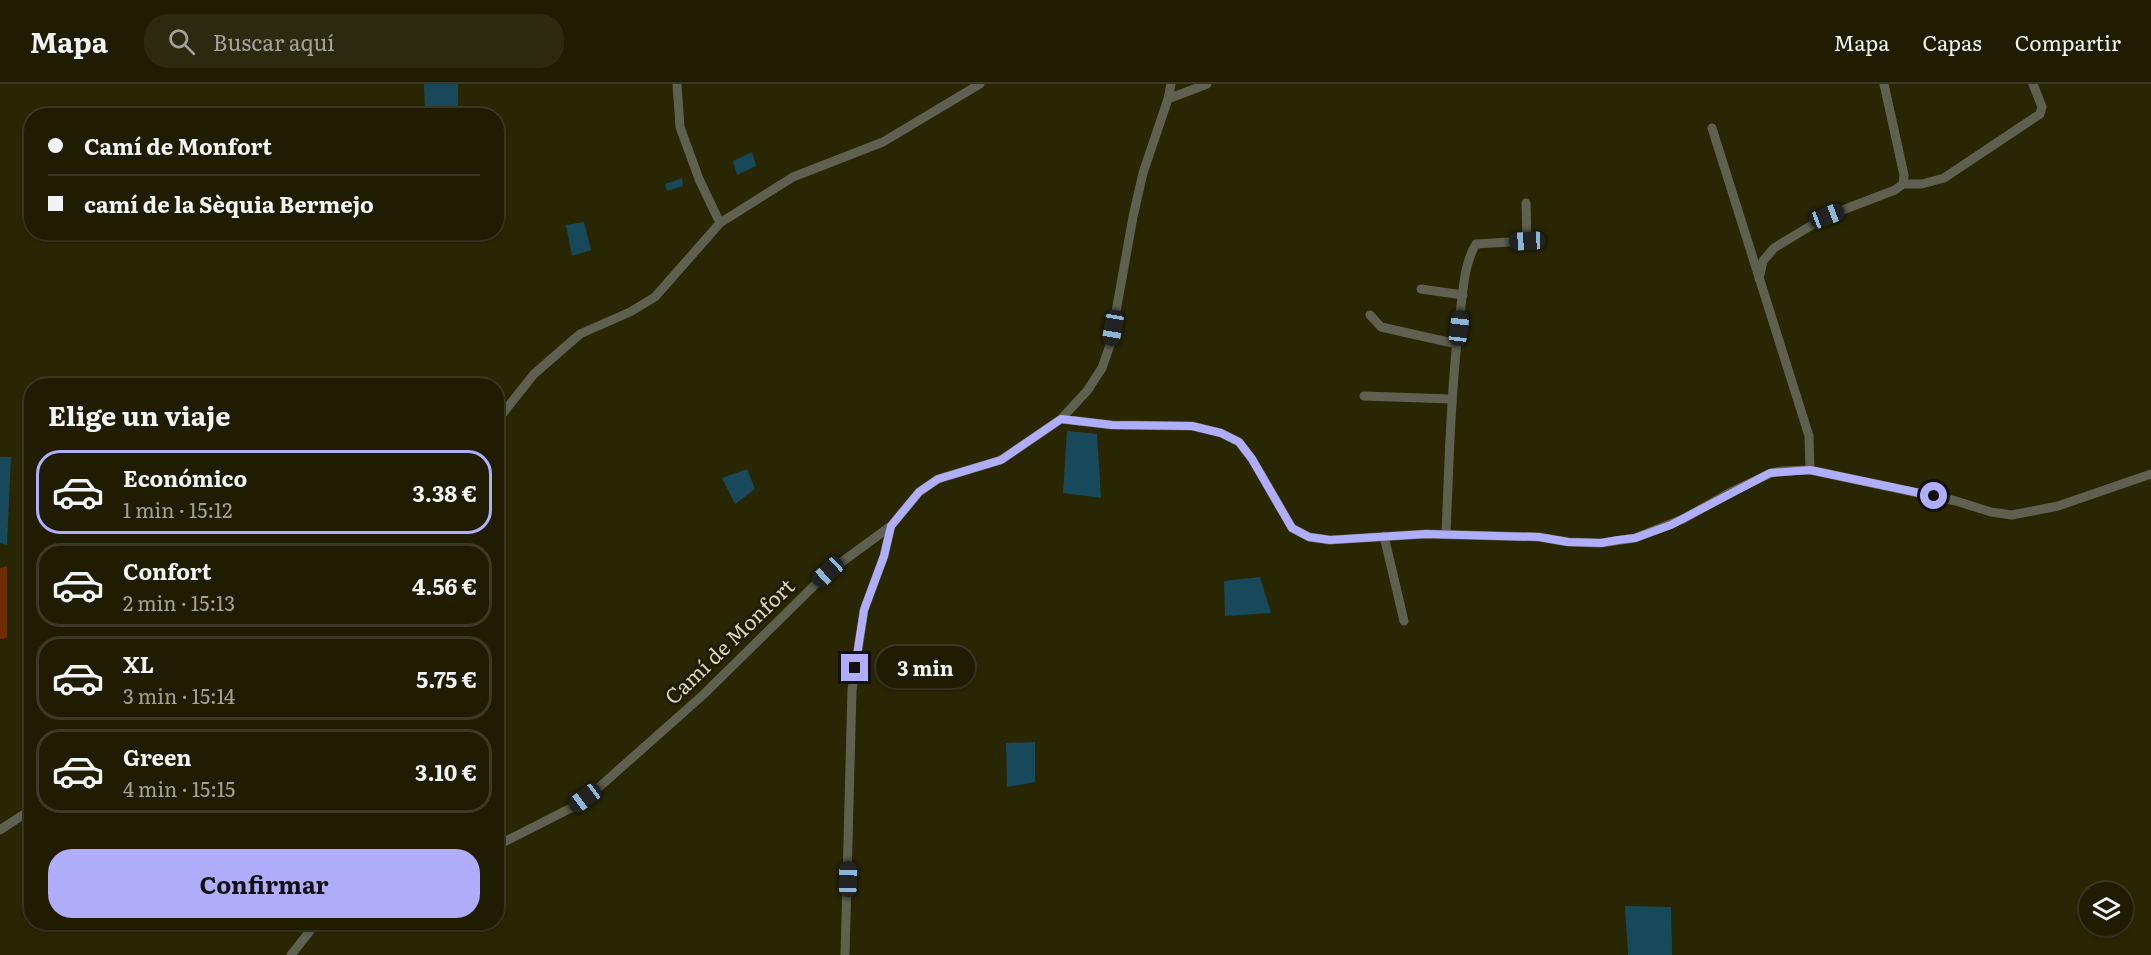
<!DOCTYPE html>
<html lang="es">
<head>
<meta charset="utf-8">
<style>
  :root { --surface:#1f1c02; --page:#2c2911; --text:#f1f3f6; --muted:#a1a199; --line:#3c3a24; --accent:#b0adfa }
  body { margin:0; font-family:Literata,serif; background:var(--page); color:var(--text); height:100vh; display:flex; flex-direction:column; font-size:22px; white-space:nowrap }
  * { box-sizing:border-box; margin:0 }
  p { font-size:20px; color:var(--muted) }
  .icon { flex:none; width:33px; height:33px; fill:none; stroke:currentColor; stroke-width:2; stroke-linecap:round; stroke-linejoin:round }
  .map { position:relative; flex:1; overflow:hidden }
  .side { position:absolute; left:24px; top:294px; width:480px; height:552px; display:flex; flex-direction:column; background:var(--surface); border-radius:24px; box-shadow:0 2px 4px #0004,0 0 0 2px var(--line) }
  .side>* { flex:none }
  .guide { position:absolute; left:24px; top:24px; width:480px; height:132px; border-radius:24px; box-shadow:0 2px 4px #0004,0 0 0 2px var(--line); display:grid; align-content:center; height:132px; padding:0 24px; background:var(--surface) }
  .controls { position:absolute; left:2079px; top:798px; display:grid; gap:12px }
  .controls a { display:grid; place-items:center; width:54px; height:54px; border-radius:50%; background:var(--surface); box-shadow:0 2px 4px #0004,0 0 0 2px var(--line); font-size:30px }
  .end { position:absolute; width:27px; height:27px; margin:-14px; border:8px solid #b0adfa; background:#111; box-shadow:0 0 0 3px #111 }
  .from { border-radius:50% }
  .bubble { position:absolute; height:42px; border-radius:21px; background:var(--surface); box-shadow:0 2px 4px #0004,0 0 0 2px var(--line); font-size:20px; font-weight:700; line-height:42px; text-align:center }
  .car { position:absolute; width:18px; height:36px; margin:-18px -9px; border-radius:8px; box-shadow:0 0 4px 2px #0007; background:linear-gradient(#222 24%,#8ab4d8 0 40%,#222 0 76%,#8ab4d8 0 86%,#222 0) }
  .guide b { display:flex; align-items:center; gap:21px; height:57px; font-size:22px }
  .guide b+b { border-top:2px solid var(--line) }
  .guide i { width:15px; height:15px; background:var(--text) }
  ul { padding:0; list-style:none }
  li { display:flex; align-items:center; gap:18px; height:84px; margin:0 12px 9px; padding:0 12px; border:3px solid var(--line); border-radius:24px }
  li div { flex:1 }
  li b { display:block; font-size:22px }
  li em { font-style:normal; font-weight:700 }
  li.selected { border-color:var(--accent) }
  li>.icon { width:54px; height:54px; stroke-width:1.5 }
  h2 { padding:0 24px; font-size:27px; line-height:72px }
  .button { display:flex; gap:12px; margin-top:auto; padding:12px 24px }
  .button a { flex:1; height:69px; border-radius:24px; background:var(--accent); color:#111; font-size:24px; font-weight:700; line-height:69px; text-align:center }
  header { display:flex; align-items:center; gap:36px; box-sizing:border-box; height:84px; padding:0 30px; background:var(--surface); border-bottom:2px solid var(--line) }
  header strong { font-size:28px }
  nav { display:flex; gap:33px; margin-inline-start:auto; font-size:21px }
  .search { width:420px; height:54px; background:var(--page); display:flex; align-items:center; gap:15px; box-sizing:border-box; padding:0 21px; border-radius:24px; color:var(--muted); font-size:22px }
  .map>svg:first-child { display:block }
  .green { fill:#6f2c02 }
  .water { fill:#18495b }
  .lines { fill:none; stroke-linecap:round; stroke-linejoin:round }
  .minor { stroke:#606050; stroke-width:9 }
  .route { stroke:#b0adfa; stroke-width:8 }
  .labels { text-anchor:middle; stroke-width:6; stroke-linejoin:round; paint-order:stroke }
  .street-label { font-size:21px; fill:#d6d5c1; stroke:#1f1c00 }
</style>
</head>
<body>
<header>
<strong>Mapa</strong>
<div class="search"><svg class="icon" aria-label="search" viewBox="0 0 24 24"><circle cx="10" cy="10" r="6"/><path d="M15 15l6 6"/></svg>Buscar aquí</div>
<nav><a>Mapa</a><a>Capas</a><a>Compartir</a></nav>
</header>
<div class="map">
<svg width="2151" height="871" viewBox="0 0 2151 871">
  <rect width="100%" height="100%" fill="#292603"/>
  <path class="green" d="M7,482V554L0,555V484Z"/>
  <path class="water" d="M424,0H458V26L425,28Z
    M752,68L756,82L737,91L733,77Z
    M682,94L683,102L667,107L665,100Z
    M584,138L591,166L572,172L566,141Z
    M1067,347L1097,350L1101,414L1063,409Z
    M0,373H11L7,461L0,459Z
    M747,385L755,405L735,420L722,394Z
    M1260,493L1271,529L1225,532L1224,497Z
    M1035,658V698L1007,703L1006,659Z
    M1625,822L1671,823L1672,871H1628Z"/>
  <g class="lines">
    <path class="minor" d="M677,0L680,43L699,95L720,139
      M1168,15L1207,0
      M1712,44L1809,352L1810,386
      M1903,100H1922L1944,94L2040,30L2042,23L2033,0
      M1759,195L1763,177L1774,164L1827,132L1895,106L1903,100L1904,91L1884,0
      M1421,205L1463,211
      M1370,231L1381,243L1457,260
      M1364,312L1451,315
      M1061,335L1112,341L1192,342L1221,349L1239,358L1252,375L1292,444L1309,453L1330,456L1426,450L1539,453L1568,458L1601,459L1635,454L1683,435L1733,407L1771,389L1782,387L1810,386L1956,417L1991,428L2012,431L2058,422L2151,390
      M496,338L534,290L580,250L630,228L655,213L720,139L793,93L883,58L980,0
      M1446,451C1449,377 1451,304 1460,230C1463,208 1464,179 1476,160L1527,157L1526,119
      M1384,452L1404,537
      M0,746L32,725
      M496,762L573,723L597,705L703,611L828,488L891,442L919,408L938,395L1001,376L1061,335L1087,307L1102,284L1110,261L1133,133L1143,89L1168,15L1171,0
      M291,871L317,838
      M845,871L852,606L864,526L884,472L891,442"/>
  </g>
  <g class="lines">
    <path class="route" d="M855,584L864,526L884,472L891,442L919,408L938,395L1001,376L1061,335L1112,341L1192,342L1221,349L1239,358L1252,375L1292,444L1309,453L1330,456L1426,450L1539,453L1568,458L1601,459L1618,456L1635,454L1671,441L1770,389L1810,386L1934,412"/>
  </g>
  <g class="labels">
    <g class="street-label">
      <text transform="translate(730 558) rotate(-44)" y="7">Camí de Monfort</text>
    </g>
  </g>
</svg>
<div class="controls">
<a><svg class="icon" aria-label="layers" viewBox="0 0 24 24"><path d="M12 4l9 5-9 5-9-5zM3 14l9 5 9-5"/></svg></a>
</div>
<i class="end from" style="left:1934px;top:412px"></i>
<i class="end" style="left:855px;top:584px"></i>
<div class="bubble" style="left:876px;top:562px;width:99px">3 min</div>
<i class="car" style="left:1827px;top:132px;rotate:69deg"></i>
<i class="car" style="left:1527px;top:157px;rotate:267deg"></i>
<i class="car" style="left:1113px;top:244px;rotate:190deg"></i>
<i class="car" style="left:1459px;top:244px;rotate:7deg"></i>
<i class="car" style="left:828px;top:488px;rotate:227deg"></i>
<i class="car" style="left:585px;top:714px;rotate:233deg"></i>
<i class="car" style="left:848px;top:795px;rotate:1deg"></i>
<div class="guide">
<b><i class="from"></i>Camí de Monfort</b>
<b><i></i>camí de la Sèquia Bermejo</b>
</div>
<section class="side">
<h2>Elige un viaje</h2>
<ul>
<li class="selected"><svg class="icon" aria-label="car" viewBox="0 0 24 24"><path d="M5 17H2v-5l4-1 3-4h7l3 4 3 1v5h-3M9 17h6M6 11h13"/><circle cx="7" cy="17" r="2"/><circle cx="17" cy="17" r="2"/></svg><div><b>Económico</b><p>1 min · 15:12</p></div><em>3.38 €</em></li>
<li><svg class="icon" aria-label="car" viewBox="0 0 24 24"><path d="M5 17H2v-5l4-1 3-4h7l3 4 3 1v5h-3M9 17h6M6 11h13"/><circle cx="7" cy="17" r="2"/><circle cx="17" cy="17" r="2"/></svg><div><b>Confort</b><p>2 min · 15:13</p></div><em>4.56 €</em></li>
<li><svg class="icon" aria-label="car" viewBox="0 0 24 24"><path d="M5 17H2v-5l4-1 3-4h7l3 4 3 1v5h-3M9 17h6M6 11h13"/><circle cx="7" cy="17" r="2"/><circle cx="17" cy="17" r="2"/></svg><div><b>XL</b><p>3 min · 15:14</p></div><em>5.75 €</em></li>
<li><svg class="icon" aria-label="car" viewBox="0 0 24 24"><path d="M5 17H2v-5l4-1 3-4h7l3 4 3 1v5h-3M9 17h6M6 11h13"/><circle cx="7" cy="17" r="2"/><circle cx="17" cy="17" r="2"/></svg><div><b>Green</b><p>4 min · 15:15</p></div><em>3.10 €</em></li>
</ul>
<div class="button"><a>Confirmar</a></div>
</section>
</div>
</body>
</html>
